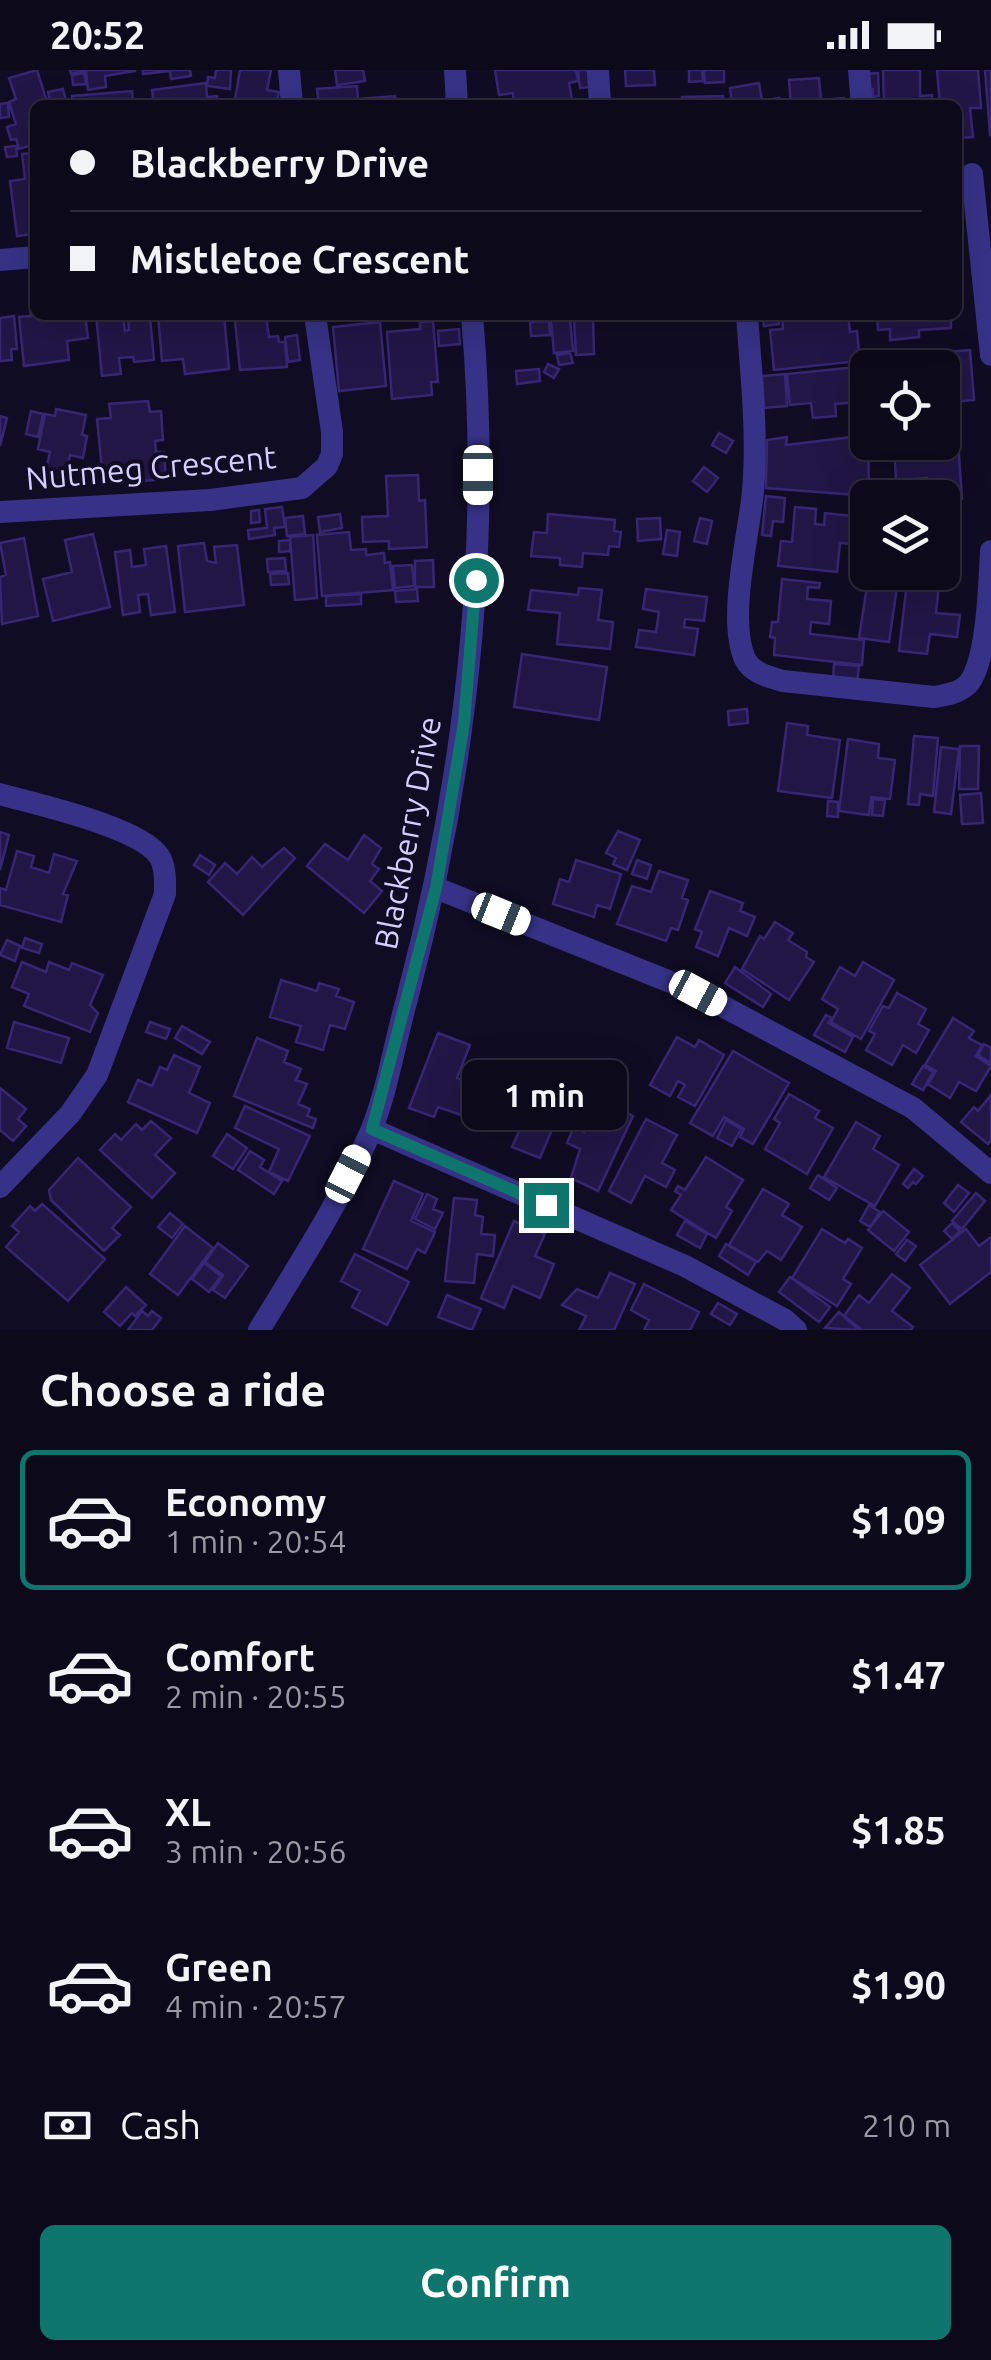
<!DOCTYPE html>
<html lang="en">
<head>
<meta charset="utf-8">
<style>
  :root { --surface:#0c091a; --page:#1a1727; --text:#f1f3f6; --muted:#9a9aa2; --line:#2c2a39; --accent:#0f766e }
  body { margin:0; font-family:Ubuntu,sans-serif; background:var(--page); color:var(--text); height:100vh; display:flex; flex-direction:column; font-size:38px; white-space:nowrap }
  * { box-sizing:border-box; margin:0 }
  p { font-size:32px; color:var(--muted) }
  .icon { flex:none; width:55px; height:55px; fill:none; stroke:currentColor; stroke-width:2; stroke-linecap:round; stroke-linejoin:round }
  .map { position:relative; height:1260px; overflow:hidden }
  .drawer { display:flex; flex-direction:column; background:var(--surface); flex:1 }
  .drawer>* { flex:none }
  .guide { position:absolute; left:30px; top:30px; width:932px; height:220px; border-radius:15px; box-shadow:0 10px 40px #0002,0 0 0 2px var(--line); display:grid; align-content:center; height:220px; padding:0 40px; background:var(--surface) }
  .fabs { position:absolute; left:850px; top:280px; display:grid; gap:20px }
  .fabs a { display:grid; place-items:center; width:110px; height:110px; border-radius:15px; background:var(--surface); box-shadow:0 10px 40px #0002,0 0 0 2px var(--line); font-size:50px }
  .end { position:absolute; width:45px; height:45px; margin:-22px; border:12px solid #0f766e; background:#fff; box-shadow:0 0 0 5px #fff }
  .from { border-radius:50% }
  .bubble { position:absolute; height:70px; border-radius:15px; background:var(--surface); box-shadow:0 10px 40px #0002,0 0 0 2px var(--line); font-size:32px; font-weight:700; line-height:70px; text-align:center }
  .car { position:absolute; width:30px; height:60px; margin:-30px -15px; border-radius:12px; box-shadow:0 0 8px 2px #0007; background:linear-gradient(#fff 24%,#345 0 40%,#fff 0 76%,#345 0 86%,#fff 0) }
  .guide b { display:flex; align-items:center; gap:35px; height:95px; font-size:38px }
  .guide b+b { border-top:2px solid var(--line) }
  .guide i { width:25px; height:25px; background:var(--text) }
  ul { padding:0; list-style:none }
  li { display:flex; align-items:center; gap:30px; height:140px; margin:0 20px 15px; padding:0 20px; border:5px solid transparent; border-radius:15px }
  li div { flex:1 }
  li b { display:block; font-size:38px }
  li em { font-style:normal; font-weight:700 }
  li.on { border-color:var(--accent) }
  li>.icon { width:90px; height:90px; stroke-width:1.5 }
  h2 { padding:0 40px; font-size:45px; line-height:120px }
  .pay { display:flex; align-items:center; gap:25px; height:110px; padding:0 40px; font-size:38px }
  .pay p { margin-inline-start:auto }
  .primary-button { display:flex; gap:20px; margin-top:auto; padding:20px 40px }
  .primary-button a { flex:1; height:115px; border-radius:15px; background:var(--accent); color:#fff; font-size:40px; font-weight:700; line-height:115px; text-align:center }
  .status { display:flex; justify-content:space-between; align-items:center; height:70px; padding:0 50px; background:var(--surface); direction:ltr }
  .status svg { height:28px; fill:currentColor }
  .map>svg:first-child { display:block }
  .building { fill:#211646; stroke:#372674; stroke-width:2.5 }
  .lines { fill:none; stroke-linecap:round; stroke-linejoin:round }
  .minor { stroke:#373287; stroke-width:22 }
  .route { stroke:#0f766e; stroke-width:12 }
  .labels { text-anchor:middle; stroke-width:8; stroke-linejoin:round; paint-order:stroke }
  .street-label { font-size:32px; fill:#d5ceff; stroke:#100c23 }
</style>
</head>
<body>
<div class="status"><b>20:52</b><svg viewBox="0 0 49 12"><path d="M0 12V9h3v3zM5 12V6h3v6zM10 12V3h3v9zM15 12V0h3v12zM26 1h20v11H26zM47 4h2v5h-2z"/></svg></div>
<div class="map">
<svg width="991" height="1260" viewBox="0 0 991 1260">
  <rect width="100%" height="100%" fill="#100c23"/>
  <path class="building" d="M37,0L48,35H35V74L19,79L16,69L11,70L7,57L16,54L9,32L16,29L9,8Z
    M70,0H135V1L105,6L106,17L88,20L86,1L71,4Z
    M143,0H190L191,6L171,9L170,1L143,4Z
    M216,0H231L230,19L207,16L208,7L215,8Z
    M240,0H271L267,20L279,22L276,35H234Z
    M335,0H363L365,11L337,15Z
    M495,0H576L578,11L569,13L573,35H514L513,23L499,25Z
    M578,0H588L589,17L580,18Z
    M625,0H654L655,15L626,16Z
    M689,0H702L703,11L689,12Z
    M704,0H724V12L705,13Z
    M883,0H920V26L932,25V35H884Z
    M937,0H978L981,38H970L973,67L958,68V35H940Z
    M985,0H991V65H990Z
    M84,3L86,14L73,15L72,5Z
    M878,3L879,26L873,27V19H867L866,4Z
    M819,8L821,30L844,28L845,35H791L789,10Z
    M206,13L207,27L217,26L218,35H154L152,20Z
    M759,13L762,31L779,28L781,35H732L730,18Z
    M357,16L358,29L395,26L396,35H319L317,19Z
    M63,19L67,35H51L48,22Z
    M132,21L133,35H73L72,26Z
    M723,26V35H682V27Z
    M8,33L9,47L0,48V34Z
    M16,76L17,86L7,87L5,77Z
    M35,83V164L17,166L10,111L25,109L22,84Z
    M35,235V245H85L88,268L67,271L69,290L24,296L19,247L31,246L30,236Z
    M96,245H123L125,261L129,260L128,249L150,247L154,290L134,292L133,287L119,288L121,304L102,306Z
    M158,245H224L229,299L185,304L183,289L162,291Z
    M763,245H778L779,254L764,256Z
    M782,245H848L850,262L857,261L860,291L774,300L770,260L783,259Z
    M877,245H951V258L919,260V267L890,270V259L878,260Z
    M14,246L17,279H11L12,290L0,291V248Z
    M266,247L269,267L278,266L279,272H285L287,297L240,300L235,251Z
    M570,248L573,281L554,283L551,250Z
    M593,248L594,284L576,285L574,249Z
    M433,251L438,312H431L432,325L392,329L387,262L420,259V252Z
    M549,251L550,265L531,266L530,252Z
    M380,252L386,316L339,321L333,257Z
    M459,259L460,274L439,276L438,261Z
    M297,265L300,290L288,292L285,267Z
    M970,280L974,330L954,332L953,320L942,321V298H894V295L948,290L947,282Z
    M570,283L573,293L559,295L557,285Z
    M548,294L559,299L554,308L544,302Z
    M856,297L860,332L835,334L836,346L813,348L811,333L790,335L787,304Z
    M539,299L540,311L517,314L516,301Z
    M785,304L787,336L764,338L762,306Z
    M148,331L150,342L161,341L163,370L155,371L156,382H164L166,409L132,412L131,398L102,400L97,349L111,348L109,334Z
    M56,339L86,345L82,365L87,366L83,388L70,385L65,409L45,404L50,382L38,379L45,344L55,346Z
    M31,341L43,344L38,367L26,364Z
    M0,346L7,348L0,376Z
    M719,363L733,371L726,383L712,375Z
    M868,365L869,426L766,418L767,370L787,367L786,375Z
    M958,370L962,429L942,431V428H929L927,408L896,410L894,375Z
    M704,397L718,408L707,422L693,411Z
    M418,405L419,431L425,430L427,477L389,479V471L363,472L362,447L388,446L386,406Z
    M925,413L927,428H916L914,414Z
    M766,426L785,428L783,452L773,451L771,466L762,465Z
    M282,437L285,457L274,458L275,465L249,469L248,460L267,458L265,439Z
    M795,437L816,439L815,454L824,455L825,443L854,446L851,474L840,473L837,502L778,496L781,471L792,472Z
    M259,440L260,452L251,453V441Z
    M942,441L953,442L952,475H942Z
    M340,444L342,458L320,462L318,447Z
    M548,444L615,450L614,461L621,462L619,477L609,476L608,485L583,483L582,497L560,495V488L531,486L534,462L547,463Z
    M303,446L305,464L287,466L285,448Z
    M660,448L661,469L638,471L637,449Z
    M700,448L712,451L707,474L694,471Z
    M667,460L680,462L677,486L663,484Z
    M349,462L351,480L366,479V485L384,483L385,493L390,492L393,520L322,526L317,465Z
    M93,464L110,537L53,551L43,509L72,502L65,470Z
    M313,465L317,528L295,530L290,467Z
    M24,468L38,546L2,554L0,507L6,505L0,473Z
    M290,470V481L279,482V471Z
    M204,473L207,491L216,493L214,477L237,475L244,535L185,542L178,476Z
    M166,476L175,542L151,545L148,524L138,525L140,542L123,545L115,482L130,480L132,497L146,495L144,479Z
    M285,488L286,501L268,502L267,489Z
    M433,490L434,517H415V491Z
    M412,495L414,516L395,518L393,496Z
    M288,503L289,514L271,515L270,504Z
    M888,503L899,504L889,572L859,568L867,516L886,519Z
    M782,509L820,513L819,518L808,517L807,529L831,531L829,554L811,552L810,564L864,570L862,595L774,585L775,568L770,567L772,552H778Z
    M907,512L939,515L936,543L960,545L957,567L930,564L927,584L899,581Z
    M579,518L602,520L598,550L613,552L610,579L557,574L560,543L528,540L531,520L578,525Z
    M417,519L418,531L396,532L395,521Z
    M646,519L707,527L704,551L685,549L684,557L698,559L694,585L636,577L639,560L656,562L659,542L643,539Z
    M361,524V534L326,536V526Z
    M522,584L607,597L599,650L514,637Z
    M834,594L859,596L857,612L833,609Z
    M747,639L748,653L729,655L728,641Z
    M787,653L808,656L807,665L840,670L832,728L778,721Z
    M914,666L938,668L933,726L920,724L919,735L908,734Z
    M848,669L879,674L878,688L895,690L890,729L871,727L869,745L839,741Z
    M960,676H979L978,719H959Z
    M941,677L959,679L951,744L934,742Z
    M981,723L983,753L962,754L960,725Z
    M873,729L885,730L883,746L872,745Z
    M828,731L838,732V747L827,746Z
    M618,761L640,770L627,800L613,794L616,788L606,783Z
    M0,762L9,765L0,800Z
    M364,765L381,778L372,794L379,799L370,811L382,821L364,843L307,796L325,774L348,790Z
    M284,778L295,788L243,845L208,812L225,793L237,804L252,787L262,797Z
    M17,781L34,786L31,797L49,803L54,784L77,791L63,824L68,825L61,852L0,835V818L6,820Z
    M200,785L215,795L209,805L194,795Z
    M576,790L621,804L610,839L597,835L594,847L553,834L560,809L569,812Z
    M637,790L651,795L647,809L632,804Z
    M659,801L688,810L682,828L688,830L678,860L671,858L666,871L617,854L632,816L651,822Z
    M710,821L743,833L740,841L755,847L747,866L729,858L718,886L696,877L702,862L695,859Z
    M775,852L793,863L788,870L807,882L806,887L814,892L789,930L742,899L760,866L764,869Z
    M25,868L42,874L39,883L22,878Z
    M7,870L20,876L15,891L0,885Z
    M22,892L46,902L49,892L69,900L72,893L103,905L90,935L98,943L90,962L24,936L29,924L12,917Z
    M863,892L894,910L861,969L831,952L838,939L822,929L840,897L855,906Z
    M735,897L771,924L763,937L725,913Z
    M281,910L317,921L319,913L339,919L336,926L354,932L345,959L330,955L323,980L296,972L301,956L270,947Z
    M897,923L926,939L918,954L929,960L916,983L903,975L892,995L866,980L875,964L869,961L883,936L889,938Z
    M826,945L832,948L828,953L853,967L845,982L814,965Z
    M953,948L974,961L969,968L982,975L976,986L991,996L976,1021L959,1012L950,1028L928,1014L936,1001L925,995Z
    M14,952L69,968L61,993L7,978Z
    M150,952L170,959L166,969L146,962Z
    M182,956L210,972L202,984L175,968Z
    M438,963L470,975L457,1008L479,1016L467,1047L438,1037L434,1047L409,1038Z
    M677,967L695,977L699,970L724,985L695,1036L678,1027L685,1015L678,1011L670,1026L650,1015Z
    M257,968L288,981L284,992L301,999L296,1010L307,1014L298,1034L310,1039L307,1046L316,1049L313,1058L234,1026Z
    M984,974L991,978V993L978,985Z
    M733,981L789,1013L753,1074L740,1067L744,1059L724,1047L713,1066L690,1053Z
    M174,985L200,997L189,1023L210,1033L197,1063L128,1032L138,1010L152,1016L160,997L167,1000Z
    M923,996L933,1002L923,1020L912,1014Z
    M502,1014L561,1039L540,1088L512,1077L521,1057L490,1044Z
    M0,1018L26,1039L18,1049L26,1056L13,1071L0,1060Z
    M789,1024L819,1041L815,1048L833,1058L807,1104L765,1079L780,1053L774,1049Z
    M991,1025V1070L988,1074L961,1052L974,1037L978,1041Z
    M597,1028L633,1046L598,1121L571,1108L580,1079L567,1073L574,1057L584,1062Z
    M245,1036L310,1066L288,1111L269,1102L279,1079L235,1058Z
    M646,1049L677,1065L662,1093L675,1100L666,1117L645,1106L631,1133L609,1121Z
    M726,1050L741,1059L732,1076L717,1068Z
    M151,1051L171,1068L155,1085L175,1103L152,1128L100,1080L115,1064L121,1070L136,1054L142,1060Z
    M856,1052L880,1066L873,1079L899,1095L875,1136L824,1107Z
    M227,1064L247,1078L233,1099L213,1086Z
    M250,1081L264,1090L260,1097L282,1111L274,1124L238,1100Z
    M706,1087L743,1110L726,1137L732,1141L716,1168L671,1140L681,1125L675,1121L678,1116L685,1120Z
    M78,1088L131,1137L112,1158L120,1165L104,1181L51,1130L49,1120Z
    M914,1099L923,1106L916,1114L913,1112L908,1118L903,1114Z
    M818,1105L837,1118L829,1130L810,1118Z
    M394,1111L423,1124L411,1151L435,1162L425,1183L417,1179L407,1199L363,1179Z
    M958,1115L969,1123L954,1142L944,1133Z
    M763,1119L789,1134L782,1145L802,1157L781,1190L767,1181L758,1192L729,1175Z
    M976,1123L985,1131L962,1159L952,1151Z
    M427,1124L437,1129L433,1139L443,1143L435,1159L415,1149Z
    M454,1128L477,1130L475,1145L483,1147L481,1164L495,1165L493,1186L477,1184L474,1213L445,1211Z
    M42,1134L105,1189L68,1231L6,1177L19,1162L12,1156L30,1136L35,1141Z
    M869,1135L880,1142L870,1157L860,1151Z
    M883,1141L909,1162L894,1181L868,1160Z
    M170,1143L183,1154L172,1168L158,1157Z
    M514,1151L545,1164L535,1186L554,1194L540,1228L513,1216L504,1238L481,1228Z
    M685,1151L707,1164L700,1178L677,1165Z
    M952,1153L960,1161L952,1169L944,1161Z
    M185,1156L213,1178L178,1225L150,1204Z
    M822,1159L845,1173L848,1169L862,1178L843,1209L851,1214L837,1236L792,1208Z
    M966,1159L979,1176L991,1167V1202L950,1234L920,1195Z
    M907,1170L916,1176L905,1191L896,1184Z
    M218,1173L248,1196L225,1228L213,1220L223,1205L205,1192Z
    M726,1174L756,1192L748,1205L719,1186Z
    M355,1184L409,1212L387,1255L352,1237L360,1221L341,1211Z
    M204,1193L221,1206L209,1222L192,1209Z
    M610,1203L635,1214L614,1260H579L586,1246L562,1235L577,1219L598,1228Z
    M892,1204L910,1218L892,1241L913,1257L911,1260H862L844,1246L859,1225L869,1233Z
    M790,1207L830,1237L819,1252L779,1222Z
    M644,1214L699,1242L690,1260H644L649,1250L631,1240Z
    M126,1217L146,1235L135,1246L132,1243L120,1256L104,1242Z
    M447,1225L481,1239L472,1260L438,1247Z
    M718,1233L737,1244L730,1255L711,1244Z
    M142,1241L148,1246L152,1241L161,1248L152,1260H128Z
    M839,1242L859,1260L825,1258Z"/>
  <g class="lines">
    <path class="minor" d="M289,0L292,35
      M455,0L457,35
      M598,0L600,35
      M859,0L862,35
      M972,104L991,285
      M0,190L35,187
      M747,245C751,303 758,363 753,421C749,465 727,549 745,589C752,603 769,607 783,611L934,627C946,625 960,623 969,613C988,588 989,513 991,481
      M0,442L210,430L302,418L327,396L332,384V362L315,245
      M0,724C35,734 140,757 159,786C166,797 165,811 165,824L97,1005L70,1044L0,1117
      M436,818L698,923L913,1038L991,1103
      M372,1059L685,1196L785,1250L796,1260
      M259,1260C298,1196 341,1130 371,1061C387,1022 395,971 407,929C466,706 492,476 472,245"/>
  </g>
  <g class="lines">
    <path class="route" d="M476,510L464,653L436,818L372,1059L546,1135"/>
  </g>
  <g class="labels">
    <g class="street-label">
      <text transform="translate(151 398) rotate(-5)" y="11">Nutmeg Crescent</text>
      <text transform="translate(408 763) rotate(-79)" y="11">Blackberry Drive</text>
    </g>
  </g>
</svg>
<div class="fabs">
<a><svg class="icon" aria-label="locate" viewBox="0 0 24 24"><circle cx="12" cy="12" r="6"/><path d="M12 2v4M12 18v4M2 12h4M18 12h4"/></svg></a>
<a><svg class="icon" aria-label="layers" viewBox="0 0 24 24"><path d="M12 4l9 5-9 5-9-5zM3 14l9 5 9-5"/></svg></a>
</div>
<i class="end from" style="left:476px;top:510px"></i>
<i class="end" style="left:546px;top:1135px"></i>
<div class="bubble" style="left:462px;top:990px;width:165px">1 min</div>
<i class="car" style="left:478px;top:405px;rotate:180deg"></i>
<i class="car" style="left:501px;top:844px;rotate:112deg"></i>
<i class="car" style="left:698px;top:923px;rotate:118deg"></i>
<i class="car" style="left:348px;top:1104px;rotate:27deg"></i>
<div class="guide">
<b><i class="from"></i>Blackberry Drive</b>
<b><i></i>Mistletoe Crescent</b>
</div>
</div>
<section class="drawer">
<h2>Choose a ride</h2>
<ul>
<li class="on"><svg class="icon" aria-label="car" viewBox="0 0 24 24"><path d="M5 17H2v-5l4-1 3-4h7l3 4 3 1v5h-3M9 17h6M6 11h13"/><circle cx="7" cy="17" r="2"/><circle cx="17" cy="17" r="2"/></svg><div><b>Economy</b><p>1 min · 20:54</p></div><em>$1.09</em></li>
<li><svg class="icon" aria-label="car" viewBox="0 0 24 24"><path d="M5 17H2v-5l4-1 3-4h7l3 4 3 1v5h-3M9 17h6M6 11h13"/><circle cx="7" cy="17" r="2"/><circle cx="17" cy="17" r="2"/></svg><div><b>Comfort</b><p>2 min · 20:55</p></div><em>$1.47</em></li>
<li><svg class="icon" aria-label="car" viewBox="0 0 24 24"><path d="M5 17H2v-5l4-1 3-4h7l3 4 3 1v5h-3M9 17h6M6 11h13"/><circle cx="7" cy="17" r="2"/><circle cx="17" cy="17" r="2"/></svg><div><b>XL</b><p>3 min · 20:56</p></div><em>$1.85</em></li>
<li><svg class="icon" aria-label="car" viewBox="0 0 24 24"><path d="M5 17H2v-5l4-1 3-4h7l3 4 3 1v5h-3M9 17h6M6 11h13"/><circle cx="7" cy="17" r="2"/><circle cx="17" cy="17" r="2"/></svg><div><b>Green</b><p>4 min · 20:57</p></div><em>$1.90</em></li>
</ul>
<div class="pay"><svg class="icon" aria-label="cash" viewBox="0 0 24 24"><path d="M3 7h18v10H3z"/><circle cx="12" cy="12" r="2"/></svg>Cash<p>210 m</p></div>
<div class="primary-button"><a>Confirm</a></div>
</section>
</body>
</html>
